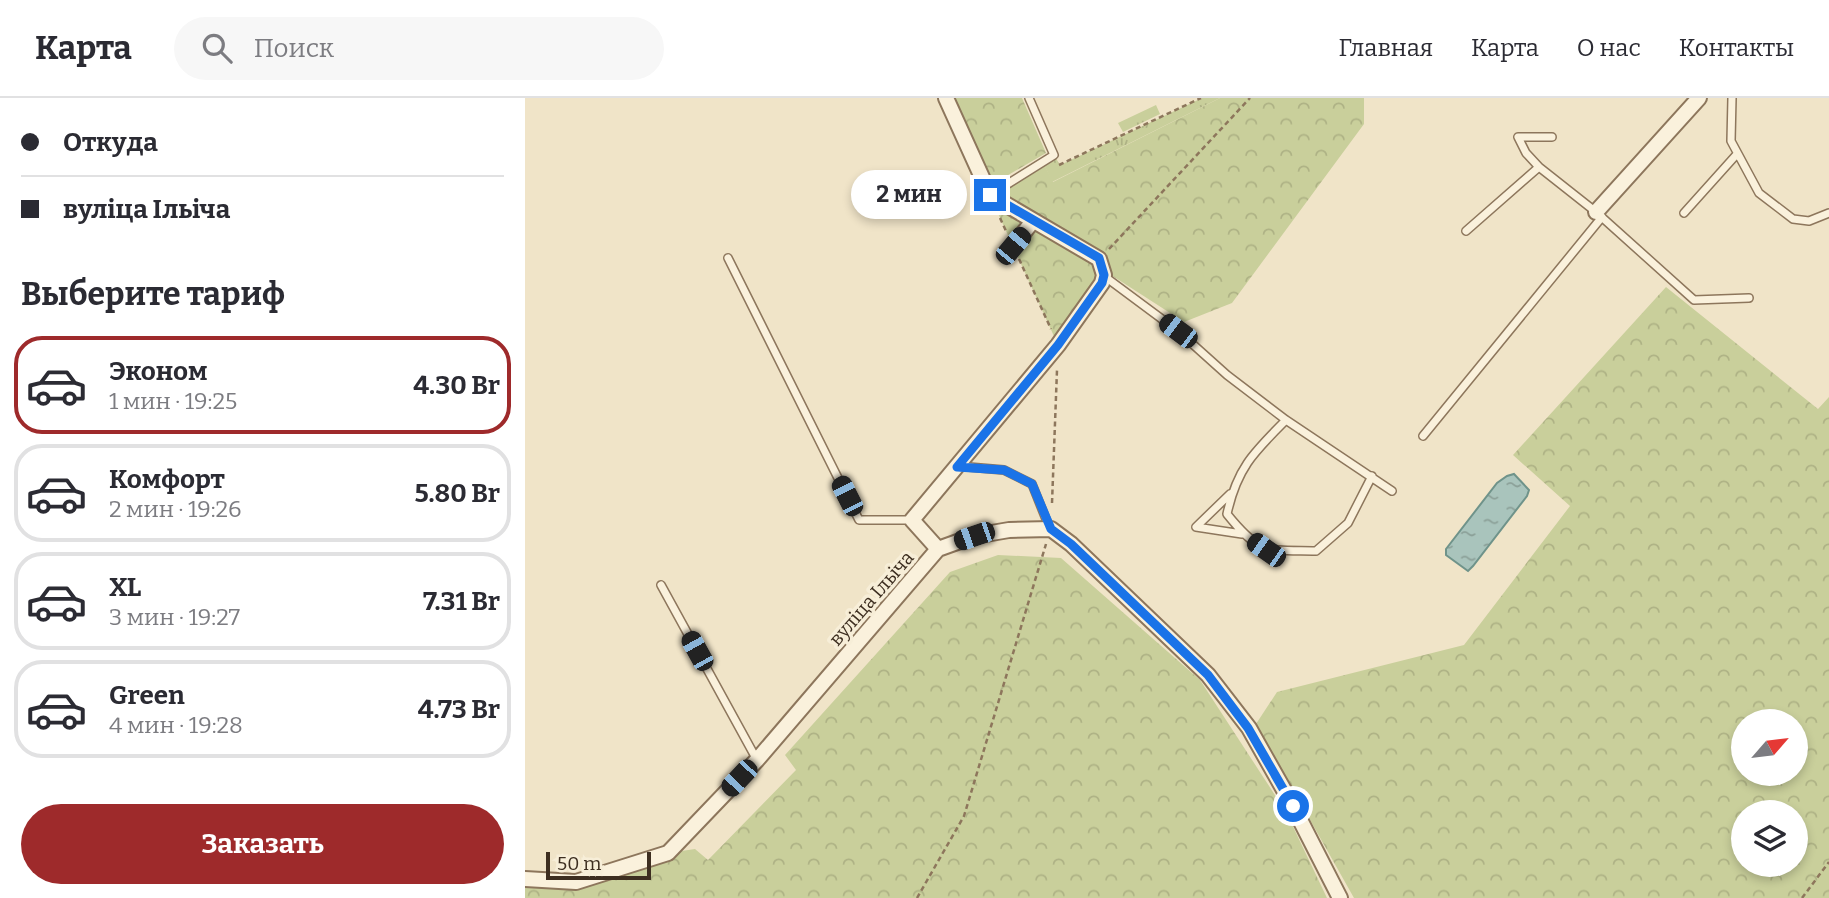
<!DOCTYPE html>
<html lang="ru">
<head>
<meta charset="utf-8">
<style>
  :root { --surface:#fff; --page:#f7f7f7; --text:#2b2b33; --muted:#7c7c81; --line:#e1e1e2; --accent:#9e2a2b }
  body { margin:0; font-family:Bitter,serif; background:var(--page); color:var(--text); height:100vh; display:flex; flex-direction:column; font-size:26px; white-space:nowrap }
  * { box-sizing:border-box; margin:0 }
  p { font-size:23px; color:var(--muted) }
  .icon { flex:none; width:38px; height:38px; fill:none; stroke:currentColor; stroke-width:2; stroke-linecap:round; stroke-linejoin:round }
  .map { position:relative; flex:1; overflow:hidden }
  .drawer { display:flex; flex-direction:column; background:var(--surface); width:525px }
  .drawer>* { flex:none }
  .banner { display:grid; align-content:center; height:154px; padding:0 21px; background:var(--surface) }
  .needle { width:46px; rotate:62deg }
  .tools { position:absolute; left:1206px; top:611px; display:grid; gap:14px }
  .tools a { display:grid; place-items:center; width:77px; height:77px; border-radius:50%; background:var(--surface); box-shadow:0 4px 10px #0003; font-size:35px }
  .scale { position:absolute; left:21px; bottom:18px; width:105px; box-sizing:border-box; padding-left:7px; border:4px solid #3d2e20; border-top:0; font-size:19px; line-height:24px; white-space:nowrap; color:#3d2e20; -webkit-text-stroke:5px #f7eed8; paint-order:stroke }
  .end { position:absolute; width:32px; height:32px; margin:-16px; border:9px solid #1a73e8; background:#fff; box-shadow:0 0 0 4px #fff }
  .from { border-radius:50% }
  .bubble { position:absolute; height:49px; border-radius:24px; background:var(--surface); box-shadow:0 4px 10px #0003; font-size:23px; font-weight:700; line-height:49px; text-align:center }
  .car { position:absolute; width:21px; height:42px; margin:-21px -10px; border-radius:9px; box-shadow:0 0 5px 2px #0007; background:linear-gradient(#222 24%,#8ab4d8 0 40%,#222 0 76%,#8ab4d8 0 86%,#222 0) }
  .banner b { display:flex; align-items:center; gap:24px; height:66px; font-size:26px }
  .banner b+b { border-top:2px solid var(--line) }
  .banner i { width:18px; height:18px; background:var(--text) }
  ul { padding:0; list-style:none }
  li { display:flex; align-items:center; gap:21px; height:98px; margin:0 14px 10px; padding:0 7px; border:4px solid var(--line); border-radius:28px }
  li div { flex:1 }
  li b { display:block; font-size:26px }
  li em { font-style:normal; font-weight:700 }
  li.selected { border-color:var(--accent) }
  li>.icon { width:63px; height:63px; stroke-width:1.5 }
  h2 { padding:0 21px; font-size:32px; line-height:84px }
  .primary-button { display:flex; gap:14px; margin-top:auto; padding:14px 21px }
  .primary-button a { flex:1; height:80px; border-radius:42px; background:var(--accent); color:#fff; font-size:28px; font-weight:700; line-height:80px; text-align:center }
  header { display:flex; align-items:center; gap:42px; box-sizing:border-box; height:98px; padding:0 35px; background:var(--surface); border-bottom:2px solid var(--line) }
  header strong { font-size:33px }
  nav { display:flex; gap:38px; margin-inline-start:auto; font-size:24px }
  .search { width:490px; height:63px; background:var(--page); display:flex; align-items:center; gap:18px; box-sizing:border-box; padding:0 24px; border-radius:38px; color:var(--muted); font-size:26px }
  main { display:flex; flex:1; min-height:0 }
  .map>svg:first-child { display:block }
  .grass { fill:url(#grass-tufts) }
  .forest { fill:url(#forest-crowns); fill-rule:evenodd }
  .water { fill:url(#water-ripples); stroke:#6f938a; stroke-width:2 }
  .lines { fill:none; stroke-linecap:round; stroke-linejoin:round }
  .service-casing { stroke:#8d765c; stroke-width:10 }
  .minor-casing { stroke:#8d765c; stroke-width:18 }
  .path { stroke:#8d765c; stroke-width:2.5; stroke-dasharray:5 3.5; stroke-linecap:butt }
  .service { stroke:#faf1dc; stroke-width:7 }
  .minor { stroke:#faf1dc; stroke-width:14 }
  .route { stroke:#1a73e8; stroke-width:9 }
  .labels { text-anchor:middle; stroke-width:7; stroke-linejoin:round; paint-order:stroke }
  .street-label { font-size:19px; fill:#3d2e20; stroke:#f7eed8 }
</style>
</head>
<body>
<header>
<strong>Карта</strong>
<div class="search"><svg class="icon" aria-label="search" viewBox="0 0 24 24"><circle cx="10" cy="10" r="6"/><path d="M15 15l6 6"/></svg>Поиск</div>
<nav><a>Главная</a><a>Карта</a><a>О нас</a><a>Контакты</a></nav>
</header>
<main>
<section class="drawer">
<div class="banner">
<b><i class="from"></i>Откуда</b>
<b><i></i>вуліца Ільіча</b>
</div>
<h2>Выберите тариф</h2>
<ul>
<li class="selected"><svg class="icon" aria-label="car" viewBox="0 0 24 24"><path d="M5 17H2v-5l4-1 3-4h7l3 4 3 1v5h-3M9 17h6M6 11h13"/><circle cx="7" cy="17" r="2"/><circle cx="17" cy="17" r="2"/></svg><div><b>Эконом</b><p>1 мин · 19:25</p></div><em>4.30 Br</em></li>
<li><svg class="icon" aria-label="car" viewBox="0 0 24 24"><path d="M5 17H2v-5l4-1 3-4h7l3 4 3 1v5h-3M9 17h6M6 11h13"/><circle cx="7" cy="17" r="2"/><circle cx="17" cy="17" r="2"/></svg><div><b>Комфорт</b><p>2 мин · 19:26</p></div><em>5.80 Br</em></li>
<li><svg class="icon" aria-label="car" viewBox="0 0 24 24"><path d="M5 17H2v-5l4-1 3-4h7l3 4 3 1v5h-3M9 17h6M6 11h13"/><circle cx="7" cy="17" r="2"/><circle cx="17" cy="17" r="2"/></svg><div><b>XL</b><p>3 мин · 19:27</p></div><em>7.31 Br</em></li>
<li><svg class="icon" aria-label="car" viewBox="0 0 24 24"><path d="M5 17H2v-5l4-1 3-4h7l3 4 3 1v5h-3M9 17h6M6 11h13"/><circle cx="7" cy="17" r="2"/><circle cx="17" cy="17" r="2"/></svg><div><b>Green</b><p>4 мин · 19:28</p></div><em>4.73 Br</em></li>
</ul>
<div class="primary-button"><a>Заказать</a></div>
</section>
<div class="map">
<svg width="1304" height="800" viewBox="0 0 1304 800">
  <defs>
    <pattern id="grass-tufts" width="24" height="20" patternUnits="userSpaceOnUse" patternTransform="scale(1.75)"><rect width="24" height="20" fill="#c9cf9b"/><path d="M3 7l-1-3M5 7V3M7 7l1-3M15 17l-1-3M17 17v-4M19 17l1-3" fill="none" stroke="#aeb285"/></pattern>
    <pattern id="forest-crowns" width="20" height="18" patternUnits="userSpaceOnUse" patternTransform="scale(1.75)"><rect width="20" height="18" fill="#c9cf9b"/><path d="M2 6a3 3 0 1 1 6 0M12 15a3 3 0 1 1 6 0" fill="none" stroke="#aeb285"/></pattern>
    <pattern id="water-ripples" width="26" height="14" patternUnits="userSpaceOnUse" patternTransform="scale(1.75)"><rect width="26" height="14" fill="#a9c4bc"/><path d="M2 4q2-2 4 0t4 0M15 11q2-2 4 0t4 0" fill="none" stroke="#8ba098"/></pattern>
  </defs>
  <rect width="100%" height="100%" fill="#f0e4c8"/>
  <path class="grass" d="M677,0H695L527,84L518,64L529,57L535,67Z
    M631,7L635,16L598,34L593,25Z"/>
  <path class="forest" d="M421,0H497L521,55L461,90Z
    M695,0H839V26L707,205L659,224L583,175L471,94L518,64L528,84Z
    M465,98L501,123L488,148Z
    M514,126L574,161L579,177L533,247L491,155Z
    M1141,189L1293,311L1304,299V800H829L731,626L752,594L939,547L1045,408L988,357ZM1218,623H1270V676H1218ZM1218,714H1270V766H1218Z
    M473,457L536,460L675,582L761,714L802,800H0V783L51,784L143,755L170,751L183,762L271,672L260,657L425,474Z"/>
  <path class="water" d="M989,376L1004,392L1002,398L948,468L943,473L921,457V451L972,385L982,378Z"/>
  <g class="lines">
    <defs>
      <path id="service" d="M1207,0L1206,43L1234,95L1268,121L1284,123L1304,115
        M1014,69L1001,55L993,39H1027
        M465,97L529,57L504,0
        M1159,115L1212,56
        M941,133L1014,69L1071,114L1169,202L1224,200
        M203,160L334,422H387
        M579,178L653,233L702,277L761,322L867,393
        M761,322C729,354 712,370 702,416C735,457 741,452 791,453L823,425L847,378
        M898,338L1077,119
        M432,368L479,372L507,386L525,431
        M705,396L671,429L717,436
        M136,487L232,662"/>
      <path id="minor" d="M1071,114L1174,0
        M488,148L508,123
        M413,451L449,438L484,432L526,431L546,446L683,577L724,630L768,708L815,800
        M0,781L51,784L143,755L232,662L413,451L387,422L533,247L577,185L579,177L574,161L465,97L421,0"/>
    </defs>
    <use href="#service" class="service-casing"/>
    <use href="#minor" class="minor-casing"/>
    <path class="path" d="M534,67L676,0
      M475,120L481,133
      M584,151L725,0
      M494,161L526,231
      M527,405L532,272
      M392,800L439,718L521,446
      M1277,800L1304,764"/>
    <use href="#service" class="service"/>
    <use href="#minor" class="minor"/>
  </g>
  <g class="lines">
    <path class="route" d="M465,97L574,160L579,177L577,185L533,247L432,369L479,372L507,386L526,431L546,446L683,577L723,630L768,708"/>
  </g>
  <g class="labels">
    <g class="street-label">
      <text transform="translate(346 500) rotate(-49)" y="7">вуліца Ільіча</text>
    </g>
  </g>
</svg>
<div class="tools">
<a><svg class="needle" viewBox="-14 -14 28 28"><path d="M0-13l5 13h-10z" fill="#e53935"/><path d="M0 13l5-13h-10z" fill="#7c7c81"/></svg></a>
<a><svg class="icon" aria-label="layers" viewBox="0 0 24 24"><path d="M12 4l9 5-9 5-9-5zM3 14l9 5 9-5"/></svg></a>
</div>
<div class="scale">50 m</div>
<i class="end from" style="left:768px;top:708px"></i>
<i class="end" style="left:465px;top:97px"></i>
<div class="bubble" style="left:326px;top:72px;width:116px">2 мин</div>
<i class="car" style="left:488px;top:148px;rotate:40deg"></i>
<i class="car" style="left:653px;top:233px;rotate:307deg"></i>
<i class="car" style="left:322px;top:398px;rotate:333deg"></i>
<i class="car" style="left:449px;top:438px;rotate:251deg"></i>
<i class="car" style="left:741px;top:452px;rotate:305deg"></i>
<i class="car" style="left:172px;top:553px;rotate:331deg"></i>
<i class="car" style="left:214px;top:680px;rotate:223deg"></i>
</div>
</main>
</body>
</html>
